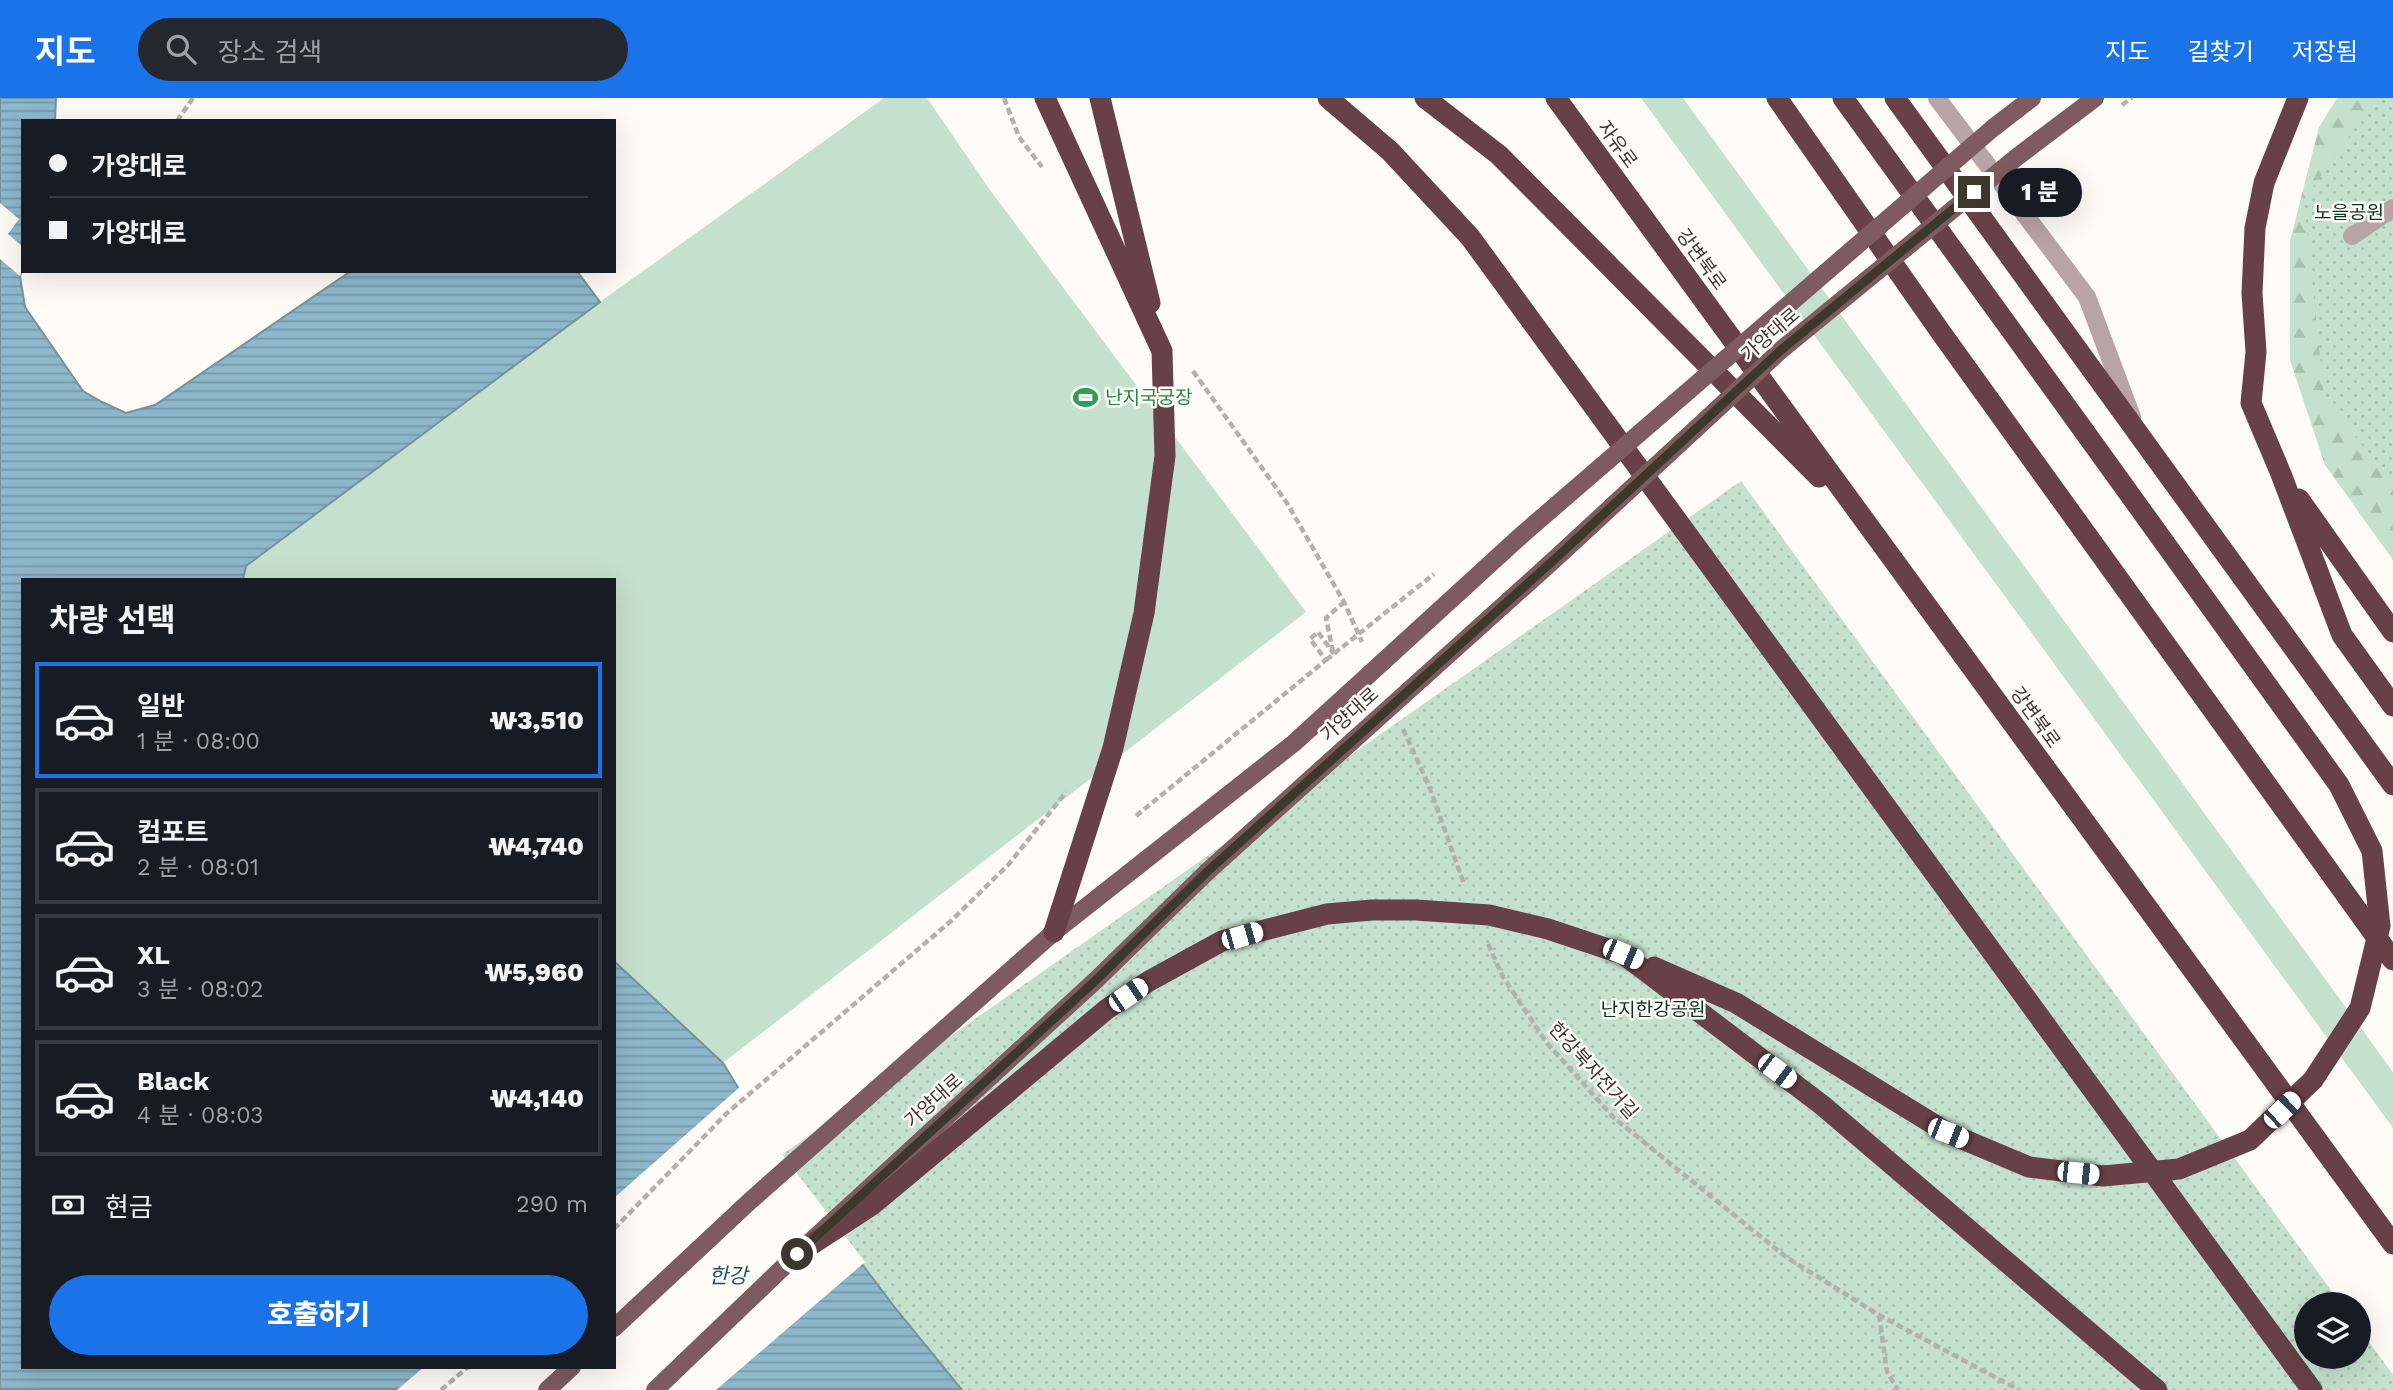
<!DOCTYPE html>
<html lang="ko">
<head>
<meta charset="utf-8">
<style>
  :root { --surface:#171b24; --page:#242831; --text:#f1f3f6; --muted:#9ea1a6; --line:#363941; --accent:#1a73e8 }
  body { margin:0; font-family:"Work Sans","Noto Sans KR",sans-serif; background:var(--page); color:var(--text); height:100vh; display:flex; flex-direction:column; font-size:26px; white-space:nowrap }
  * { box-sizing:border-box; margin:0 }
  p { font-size:23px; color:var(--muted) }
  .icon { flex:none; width:38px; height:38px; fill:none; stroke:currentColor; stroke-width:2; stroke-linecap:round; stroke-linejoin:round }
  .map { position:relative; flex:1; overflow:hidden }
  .side { position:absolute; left:21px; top:480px; width:595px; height:791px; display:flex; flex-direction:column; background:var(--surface); border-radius:0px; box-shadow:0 7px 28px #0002 }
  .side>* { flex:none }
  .guide { position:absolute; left:21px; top:21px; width:595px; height:154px; border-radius:0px; box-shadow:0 7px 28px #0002; display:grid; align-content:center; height:154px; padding:0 28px; background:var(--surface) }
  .tools { position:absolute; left:2294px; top:1194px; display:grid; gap:14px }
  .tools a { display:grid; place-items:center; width:77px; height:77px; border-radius:50%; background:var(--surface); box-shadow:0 7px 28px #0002; font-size:35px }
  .end { position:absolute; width:32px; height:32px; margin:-16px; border:9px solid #3d382e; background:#fff; box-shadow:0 0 0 4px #fff }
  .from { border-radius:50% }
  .bubble { position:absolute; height:49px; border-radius:24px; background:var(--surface); box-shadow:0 7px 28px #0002; font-size:23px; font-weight:800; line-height:49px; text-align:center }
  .car { position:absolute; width:21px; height:42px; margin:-21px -10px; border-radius:9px; box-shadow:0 0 5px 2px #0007; background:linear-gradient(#fff 24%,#345 0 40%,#fff 0 76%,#345 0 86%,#fff 0) }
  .guide b { display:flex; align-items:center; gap:24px; height:66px; font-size:26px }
  .guide b+b { border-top:2px solid var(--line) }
  .guide i { width:18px; height:18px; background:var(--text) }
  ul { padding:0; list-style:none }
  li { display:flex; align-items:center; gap:21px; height:116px; margin:0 14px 10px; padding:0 14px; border:4px solid var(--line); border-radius:0px }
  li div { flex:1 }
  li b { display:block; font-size:26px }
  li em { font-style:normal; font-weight:800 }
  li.active { border-color:var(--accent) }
  li>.icon { width:63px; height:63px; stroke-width:1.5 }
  h2 { padding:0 28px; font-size:32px; line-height:84px }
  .pay { display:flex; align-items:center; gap:18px; height:77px; padding:0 28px; font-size:26px }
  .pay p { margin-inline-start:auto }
  .cta { display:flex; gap:14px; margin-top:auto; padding:14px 28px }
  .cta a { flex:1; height:80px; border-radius:42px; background:var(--accent); color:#fff; font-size:28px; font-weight:800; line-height:80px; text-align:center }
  header { display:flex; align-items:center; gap:42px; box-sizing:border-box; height:98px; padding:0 35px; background:var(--accent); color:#fff }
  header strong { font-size:33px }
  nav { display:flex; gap:38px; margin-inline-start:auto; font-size:24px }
  .search { width:490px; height:63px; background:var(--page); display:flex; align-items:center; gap:18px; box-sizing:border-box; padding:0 24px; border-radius:38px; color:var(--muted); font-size:26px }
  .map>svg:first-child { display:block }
  .green { fill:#c4e1cd }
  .forest { fill:url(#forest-firs) }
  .park { fill:url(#park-dots) }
  .water { fill:url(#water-rules); stroke:#75929d; stroke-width:2 }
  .pier { fill:#fefbf6 }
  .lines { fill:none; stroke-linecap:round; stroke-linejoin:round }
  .path { stroke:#b5b1aa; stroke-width:4.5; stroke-dasharray:7 3.5; stroke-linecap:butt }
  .minor { stroke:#b8a3a5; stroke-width:18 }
  .major { stroke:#7e5b5e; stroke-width:18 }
  .highway { stroke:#684146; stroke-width:21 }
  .path-bridge { stroke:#b5b1aa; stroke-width:4.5; stroke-dasharray:7 3.5; stroke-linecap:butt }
  .major-bridge { stroke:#7e5b5e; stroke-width:18 }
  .highway-bridge { stroke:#684146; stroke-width:21 }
  .route { stroke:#3d382e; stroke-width:9 }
  .labels { text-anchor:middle; stroke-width:5; stroke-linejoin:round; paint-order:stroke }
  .street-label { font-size:19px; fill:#3d382e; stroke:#fefbf6 }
  .park-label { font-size:19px; fill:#06381f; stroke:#fefbf6 }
  .leisure-label { font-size:19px; fill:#27864d; stroke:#fefbf6; text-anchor:start }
  .water-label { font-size:21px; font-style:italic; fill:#1b5268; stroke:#fefbf6 }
</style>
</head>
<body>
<header>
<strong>지도</strong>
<div class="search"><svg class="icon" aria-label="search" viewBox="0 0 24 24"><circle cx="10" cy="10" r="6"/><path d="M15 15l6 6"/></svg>장소 검색</div>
<nav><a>지도</a><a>길찾기</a><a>저장됨</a></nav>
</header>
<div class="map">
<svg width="2393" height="1292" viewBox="0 0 2393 1292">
  <defs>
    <pattern id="forest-firs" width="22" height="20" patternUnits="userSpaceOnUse" patternTransform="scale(1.75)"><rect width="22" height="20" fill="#c4e1cd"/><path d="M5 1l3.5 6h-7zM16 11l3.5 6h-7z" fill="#a9c2b0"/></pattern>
    <pattern id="park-dots" width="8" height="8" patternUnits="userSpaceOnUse" patternTransform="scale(1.75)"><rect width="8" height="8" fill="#c4e1cd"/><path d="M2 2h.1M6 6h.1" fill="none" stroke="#a9c2b0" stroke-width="1.8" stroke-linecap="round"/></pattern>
    <pattern id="water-rules" width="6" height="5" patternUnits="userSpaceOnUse" patternTransform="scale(1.75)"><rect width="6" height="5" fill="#8db8cc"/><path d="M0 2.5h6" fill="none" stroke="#7497a6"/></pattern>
  </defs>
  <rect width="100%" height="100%" fill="#fefbf6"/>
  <path class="green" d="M884,0H927L990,92L1306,514L723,965L614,863V481H243L246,468L600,204Z
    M1641,0H1683L2393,974V1030Z"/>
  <path class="forest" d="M2337,0H2393V462L2325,367L2290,262V143L2319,29Z"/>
  <path class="park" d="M2377,0H2393V387L2324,298L2304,102Z
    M1741,383L2341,1206H2306V1258H2359V1230L2393,1277V1292H962L896,1211L780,1058Z"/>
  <path class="water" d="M0,0H56L55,23H23V171L20,178L25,209L83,293L102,304L126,315L155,307L351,173H577L600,204L246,468L243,481H23V1269H614V863L723,965L780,1058L896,1211L962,1292H0Z"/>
  <path class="pier" d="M0,105L19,121L8,136L23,149V171L20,178L0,161Z
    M741,988L782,1056L865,1164L716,1292H397L424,1269H614V1100Z"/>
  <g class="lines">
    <path class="path" d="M1004,0L1019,39L1042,69
      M177,23L193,0
      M1193,273L1287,405L1344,504L1362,544
      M1333,554L1326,520L1344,504
      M1403,631L1429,688L1464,786
      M1136,718L1326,562L1310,541L1318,534L1334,556
      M1488,846L1503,879L1546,944L1614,1020L1786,1159L1879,1217L2019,1292
      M614,1131L726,1016L951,823L1009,766L1066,694
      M1879,1217L1887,1274L1898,1292
      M441,1292L468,1269"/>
    <path class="minor" d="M1937,0L2087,199L2132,319
      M2352,138L2393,110"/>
    <path class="major" d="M547,1292L572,1269"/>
    <path class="highway" d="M1328,0L1390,53L1470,139L2312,1292
      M1425,0L1499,57L1819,379
      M1556,0L2393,1146
      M1777,0L1942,236L2393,862
      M1843,0L2084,333
      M1895,0L2393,687
      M2298,0L2264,85L2255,130L2252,195L2256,254L2251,305L2281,376L2342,537L2393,608
      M2299,401L2393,534"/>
    <path class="path-bridge" d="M2122,7L2132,0
      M1326,562L1434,476"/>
    <path class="major-bridge" d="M614,1230L750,1103L1054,834L1294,645L1524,435L1993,30L2032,0
      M655,1292L797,1156L1095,883L1208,773L1556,460L1781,252L2017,59L2095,0"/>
    <path class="highway-bridge" d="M1045,0L1162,253L1165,358L1144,515L1113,650L1054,834
      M1100,0L1150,205
      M1654,869L1736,905L1948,1035L2029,1069L2103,1078L2179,1071L2250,1042L2313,982L2360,910L2380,828L2372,753L2339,687L2084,333
      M797,1156L872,1107L1107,911L1149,883L1222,843L1327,816L1372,812H1416L1489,817L1548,831L1623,856L1822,1007L2157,1292"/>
  </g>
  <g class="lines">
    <path class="route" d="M797,1156L1095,883L1208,773L1556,460L1781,252L1974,94"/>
  </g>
  <defs>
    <symbol id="stadium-bare" viewBox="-9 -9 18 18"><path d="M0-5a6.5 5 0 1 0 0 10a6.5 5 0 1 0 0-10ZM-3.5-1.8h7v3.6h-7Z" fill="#2e9e5b" stroke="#fefbf6" stroke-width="2.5" paint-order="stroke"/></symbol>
  </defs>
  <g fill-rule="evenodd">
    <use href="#stadium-bare" x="1068" y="282" width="35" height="35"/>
  </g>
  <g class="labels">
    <g class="street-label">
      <text transform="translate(1618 46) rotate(54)" y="7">자유로</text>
      <text transform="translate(1702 161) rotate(54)" y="7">강변북로</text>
      <text transform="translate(1770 236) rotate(-41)" y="7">가양대로</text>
      <text transform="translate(1349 616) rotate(-42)" y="7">가양대로</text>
      <text transform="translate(2036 619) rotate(54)" y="7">강변북로</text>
      <text transform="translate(1594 972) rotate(48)" y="7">한강북자전거길</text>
      <text transform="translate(933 1002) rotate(-42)" y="7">가양대로</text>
    </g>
    <g class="park-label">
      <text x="2349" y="121">노을공원</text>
      <text x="1653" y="918">난지한강공원</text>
    </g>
    <g class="leisure-label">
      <text x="1105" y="306">난지국궁장</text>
    </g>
    <g class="water-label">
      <text x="728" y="1185">한강</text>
    </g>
  </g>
</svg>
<div class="tools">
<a><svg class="icon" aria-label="layers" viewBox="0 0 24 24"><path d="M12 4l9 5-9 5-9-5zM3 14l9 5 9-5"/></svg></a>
</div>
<i class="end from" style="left:797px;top:1156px"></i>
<i class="end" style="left:1974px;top:94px"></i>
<div class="bubble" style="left:1998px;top:70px;width:84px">1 분</div>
<i class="car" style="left:1242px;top:838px;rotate:74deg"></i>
<i class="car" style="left:1623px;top:856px;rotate:113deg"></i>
<i class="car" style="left:1128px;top:897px;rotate:56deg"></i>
<i class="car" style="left:1777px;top:973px;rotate:127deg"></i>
<i class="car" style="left:2282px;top:1012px;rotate:46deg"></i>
<i class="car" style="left:1948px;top:1035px;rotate:112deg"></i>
<i class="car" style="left:2078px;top:1075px;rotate:96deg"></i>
<div class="guide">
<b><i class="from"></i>가양대로</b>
<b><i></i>가양대로</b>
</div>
<section class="side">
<h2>차량 선택</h2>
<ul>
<li class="active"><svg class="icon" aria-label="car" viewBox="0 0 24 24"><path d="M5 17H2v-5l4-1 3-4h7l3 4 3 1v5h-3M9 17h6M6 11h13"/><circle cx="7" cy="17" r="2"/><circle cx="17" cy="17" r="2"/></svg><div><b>일반</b><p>1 분 · 08:00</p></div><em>₩3,510</em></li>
<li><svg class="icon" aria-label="car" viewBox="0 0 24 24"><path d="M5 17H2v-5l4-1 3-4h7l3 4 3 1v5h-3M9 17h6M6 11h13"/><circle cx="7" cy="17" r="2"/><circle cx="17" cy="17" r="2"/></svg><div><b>컴포트</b><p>2 분 · 08:01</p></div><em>₩4,740</em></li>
<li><svg class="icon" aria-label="car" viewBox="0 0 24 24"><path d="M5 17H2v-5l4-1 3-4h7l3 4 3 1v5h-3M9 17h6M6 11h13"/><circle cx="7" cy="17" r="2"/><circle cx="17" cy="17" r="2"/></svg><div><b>XL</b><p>3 분 · 08:02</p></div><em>₩5,960</em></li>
<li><svg class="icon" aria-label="car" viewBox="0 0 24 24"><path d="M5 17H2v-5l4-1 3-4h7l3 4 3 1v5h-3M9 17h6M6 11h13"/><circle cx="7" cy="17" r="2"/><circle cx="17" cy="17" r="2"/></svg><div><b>Black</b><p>4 분 · 08:03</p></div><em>₩4,140</em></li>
</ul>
<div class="pay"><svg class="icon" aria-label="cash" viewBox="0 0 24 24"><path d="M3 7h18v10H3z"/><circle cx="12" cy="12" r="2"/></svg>현금<p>290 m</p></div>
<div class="cta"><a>호출하기</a></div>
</section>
</div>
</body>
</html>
